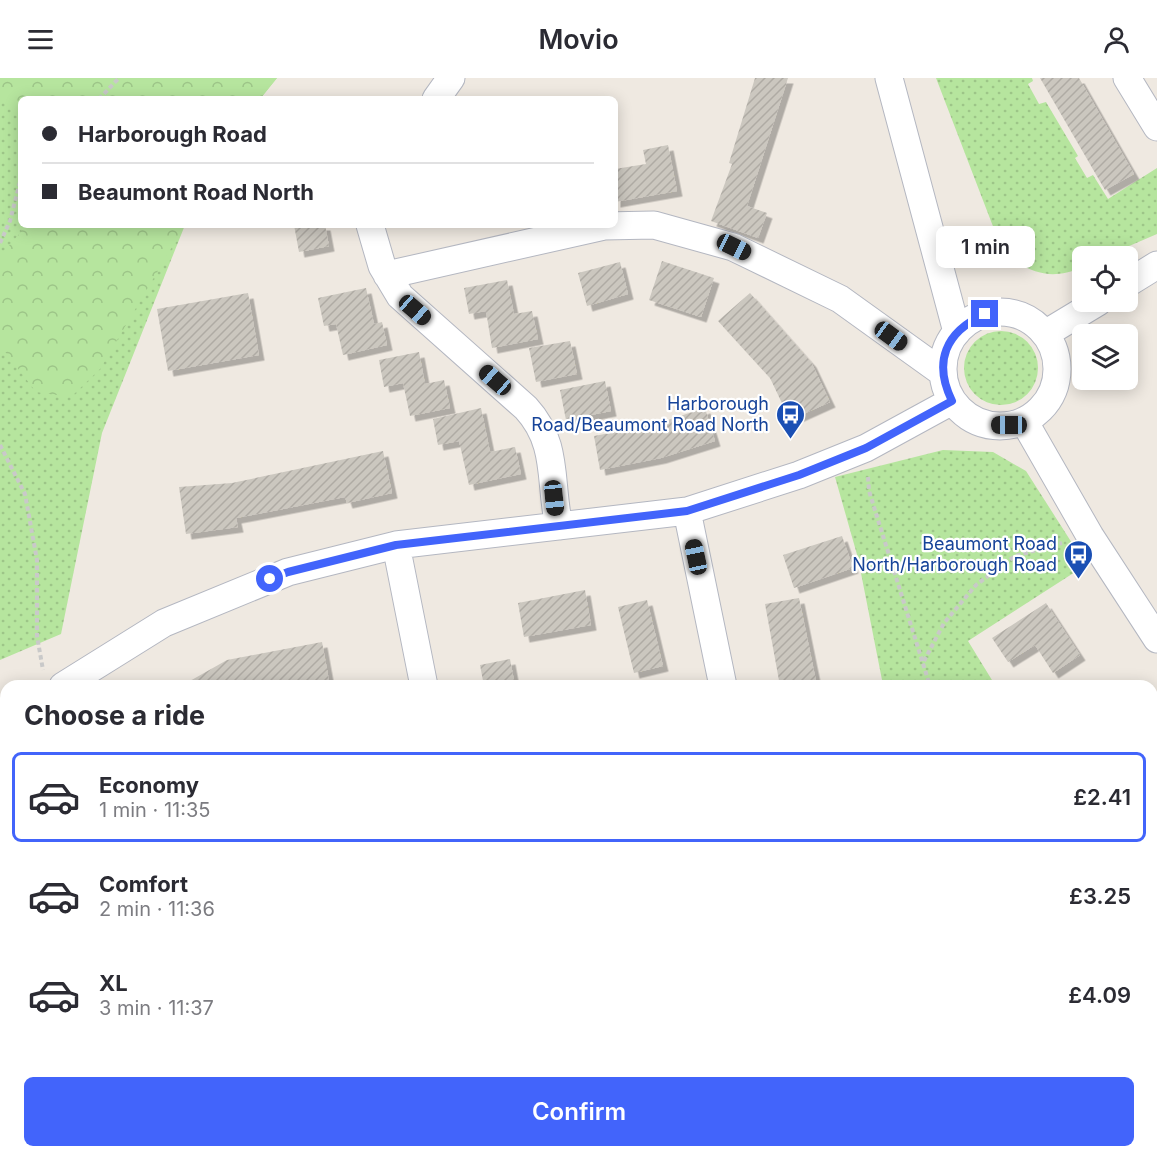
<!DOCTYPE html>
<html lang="en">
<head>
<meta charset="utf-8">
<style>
  :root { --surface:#fff; --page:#f2f2f3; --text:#2b2b33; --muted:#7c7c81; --line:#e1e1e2; --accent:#4264fb }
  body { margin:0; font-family:Inter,sans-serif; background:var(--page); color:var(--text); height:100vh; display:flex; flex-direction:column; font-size:22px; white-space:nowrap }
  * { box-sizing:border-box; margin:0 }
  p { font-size:20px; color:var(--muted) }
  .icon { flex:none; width:33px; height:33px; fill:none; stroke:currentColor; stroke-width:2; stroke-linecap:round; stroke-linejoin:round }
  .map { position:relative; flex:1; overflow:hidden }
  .sheet { position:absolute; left:0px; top:602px; width:1158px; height:478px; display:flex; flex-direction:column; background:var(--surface); border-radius:18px 18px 0 0; box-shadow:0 3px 15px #0003 }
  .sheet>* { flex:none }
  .hud { position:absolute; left:18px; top:18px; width:600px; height:132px; border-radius:9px; box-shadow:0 3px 15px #0003; display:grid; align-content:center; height:132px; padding:0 24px; background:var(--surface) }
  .tools { position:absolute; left:1072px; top:168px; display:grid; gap:12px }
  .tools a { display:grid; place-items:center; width:66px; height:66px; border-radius:9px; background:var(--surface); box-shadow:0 3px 15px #0003; font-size:30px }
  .end { position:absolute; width:27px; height:27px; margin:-14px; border:8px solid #4264fb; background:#fff; box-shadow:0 0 0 3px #fff }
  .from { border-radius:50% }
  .bubble { position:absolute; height:42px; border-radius:9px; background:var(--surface); box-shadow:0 3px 15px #0003; font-size:20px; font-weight:600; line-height:42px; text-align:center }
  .car { position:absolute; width:18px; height:36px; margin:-18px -9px; border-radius:8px; box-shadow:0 0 4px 2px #0007; background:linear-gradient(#222 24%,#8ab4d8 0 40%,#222 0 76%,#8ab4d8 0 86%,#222 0) }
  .hud b { display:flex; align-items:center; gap:21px; height:57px; font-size:22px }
  .hud b+b { border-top:2px solid var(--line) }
  .hud i { width:15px; height:15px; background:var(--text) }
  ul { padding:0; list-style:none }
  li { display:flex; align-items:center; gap:18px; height:90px; margin:0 12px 9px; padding:0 12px; border:3px solid transparent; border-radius:9px }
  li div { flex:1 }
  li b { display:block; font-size:22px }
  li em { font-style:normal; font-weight:600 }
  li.current { border-color:var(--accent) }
  li>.icon { width:54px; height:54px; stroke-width:1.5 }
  h2 { padding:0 24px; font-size:27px; line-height:72px }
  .action { display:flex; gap:12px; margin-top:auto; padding:12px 24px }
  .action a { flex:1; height:69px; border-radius:9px; background:var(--accent); color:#fff; font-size:24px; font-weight:600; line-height:69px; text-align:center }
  header { display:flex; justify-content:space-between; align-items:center; height:78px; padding:0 24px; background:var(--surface); font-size:27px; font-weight:600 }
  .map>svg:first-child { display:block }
  .green { fill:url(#green-dots) }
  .forest { fill:url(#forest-crowns) }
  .building { fill:url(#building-hatch); filter:url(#shadow) }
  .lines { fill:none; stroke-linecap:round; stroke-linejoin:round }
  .minor-casing { stroke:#b4b7c1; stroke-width:29 }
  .tertiary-casing { stroke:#b4b7c1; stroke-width:35 }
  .path { stroke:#c9c9c9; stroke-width:4; stroke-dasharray:4.5 3; stroke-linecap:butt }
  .minor { stroke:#fff; stroke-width:27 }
  .tertiary { stroke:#fff; stroke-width:33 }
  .route { stroke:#4264fb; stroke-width:8 }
  .labels { text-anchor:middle; stroke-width:4.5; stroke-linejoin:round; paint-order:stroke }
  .transit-label { font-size:18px; fill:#164399; stroke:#fff; text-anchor:end }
</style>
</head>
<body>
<header><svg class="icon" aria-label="menu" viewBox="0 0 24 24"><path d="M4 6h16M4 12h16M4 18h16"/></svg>Movio<svg class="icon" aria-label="person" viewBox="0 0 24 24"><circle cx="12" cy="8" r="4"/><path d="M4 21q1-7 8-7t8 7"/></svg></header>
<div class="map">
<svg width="1157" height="1079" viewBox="0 0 1157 1079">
  <defs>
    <pattern id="green-dots" width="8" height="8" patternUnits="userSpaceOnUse" patternTransform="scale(1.5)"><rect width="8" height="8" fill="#b6e59e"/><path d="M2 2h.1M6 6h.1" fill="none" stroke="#9dc588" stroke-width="1.8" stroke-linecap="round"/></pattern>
    <pattern id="forest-crowns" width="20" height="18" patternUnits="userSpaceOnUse" patternTransform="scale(1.5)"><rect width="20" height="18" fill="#b6e59e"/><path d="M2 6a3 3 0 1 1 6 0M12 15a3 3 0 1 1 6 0" fill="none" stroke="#9dc588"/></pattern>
    <pattern id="building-hatch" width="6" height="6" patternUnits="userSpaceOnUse" patternTransform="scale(1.5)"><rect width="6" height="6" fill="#cbc7bf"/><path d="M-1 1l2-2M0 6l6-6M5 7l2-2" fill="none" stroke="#afaba4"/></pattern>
    <filter id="shadow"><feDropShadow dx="5.5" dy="5.5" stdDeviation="0" flood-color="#0004"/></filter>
  </defs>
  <rect width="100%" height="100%" fill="#efe9e1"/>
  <path class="green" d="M0,0H277L260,21H21V147H185L102,355L61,556L0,582Z
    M936,0H1032L1033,3L1028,6L1039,26L1046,24L1078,78L1075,80L1087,100L1093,97L1108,121L1157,90V156L1106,178H1083V189C1050,203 1033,195 1004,177Z
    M964 290a37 37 0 1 1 74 0a37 37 0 1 1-74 0Z
    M943,372L993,374L1026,393L1086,487L968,563L995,607H883L858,480L835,399Z
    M1152,870L1157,877V1079H929V1074H1152Z"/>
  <path class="forest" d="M0,0H277L260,21H21V35L0,22Z
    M23,147H185L100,291L71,319L36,314L0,267V178L21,154Z"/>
  <path class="building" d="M755,0H788L747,128L767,135L758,160L711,143L732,86L729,85Z
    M1040,0H1079L1134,96L1105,112Z
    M668,67L677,113L615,124V91L646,86L643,72Z
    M294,147H325L329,168L299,174Z
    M662,183L714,200L701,239L649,222Z
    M620,184L628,216L587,228L578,195Z
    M507,202L514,236L532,233L538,261L492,270L486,233L469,236L464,210Z
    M366,210L374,246L382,244L387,267L343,277L336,246L324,248L318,220Z
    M248,215L259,277L168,293L157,231Z
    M750,215L811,284L830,324L790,342L770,300L718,243Z
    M570,263L577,296L536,304L529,270Z
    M419,274L425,306L444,302L450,330L410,338L403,305L384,309L379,282Z
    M605,303L611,333L566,342L560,312Z
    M481,330L490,374L515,369L521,396L469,407L459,363L438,367L433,341Z
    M705,330L715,363L661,380L600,392L594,358L652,347Z
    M383,373L392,415L347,425L345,419L236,440L238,449L186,456L179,409L232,405Z
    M842,458L853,490L794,510L783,477Z
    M585,512L591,547L524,559L518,525Z
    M799,520L817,608H780L765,526Z
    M647,522L663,588L634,595L618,529Z
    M1046,525L1080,577L1053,595L1035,567L1008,584L992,560Z
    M322,564L330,608H181L227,582Z
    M510,581L515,608H484L480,587Z"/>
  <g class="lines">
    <defs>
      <path id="minor" d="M889,0L957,254
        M1127,0L1157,49
        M436,21L451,0
        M370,147L382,188L400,218L526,330C559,366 549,403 559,448
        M387,197L604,148L654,147L733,169L840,221L943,295
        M1128,205L1157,187
        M943 291a57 57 0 1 1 114 0a57 57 0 1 1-114 0Z
        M1045,256L1098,224
        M1024,343L1090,458L1157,561
        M687,433L723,608
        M396,467L424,608
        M63,608L164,545L288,494L396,467L687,433L799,397L866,370L952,323
        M516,1074V1079
        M812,1074L813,1079"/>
      <path id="tertiary" d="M0,650L6,656
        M0,728L6,720
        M207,1074L208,1079"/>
    </defs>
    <use href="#minor" class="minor-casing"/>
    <use href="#tertiary" class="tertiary-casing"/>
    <path class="path" d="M99,21L119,0
      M0,165L10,143L21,100
      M0,367L25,416L37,482V558L43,592
      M868,399L869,413L930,608
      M924,583L944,545L976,507L1015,478L1062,465
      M1104,1074L1106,1079
      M339,1079L378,1074"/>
    <use href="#minor" class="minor"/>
    <use href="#tertiary" class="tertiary"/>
  </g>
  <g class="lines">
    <path class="route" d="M270,501L288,494L396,467L687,433L799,397L866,370L952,323C933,284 945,254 985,236"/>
  </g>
  <defs>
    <symbol id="bus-pin" viewBox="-11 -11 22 30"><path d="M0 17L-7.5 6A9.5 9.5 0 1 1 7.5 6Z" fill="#1a4fb4" stroke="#fff"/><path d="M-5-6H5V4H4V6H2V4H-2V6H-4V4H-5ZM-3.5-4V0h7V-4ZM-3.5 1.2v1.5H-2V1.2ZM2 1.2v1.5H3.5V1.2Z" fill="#fff"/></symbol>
  </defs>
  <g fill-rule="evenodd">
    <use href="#bus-pin" x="774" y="320" width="33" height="45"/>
    <use href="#bus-pin" x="1062" y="460" width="33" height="45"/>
  </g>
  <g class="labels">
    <g class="transit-label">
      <text x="769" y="332">Harborough<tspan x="769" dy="21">Road/Beaumont Road North</tspan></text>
      <text x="1057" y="472">Beaumont Road<tspan x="1057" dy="21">North/Harborough Road</tspan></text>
    </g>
  </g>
</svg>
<div class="tools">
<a><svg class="icon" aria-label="locate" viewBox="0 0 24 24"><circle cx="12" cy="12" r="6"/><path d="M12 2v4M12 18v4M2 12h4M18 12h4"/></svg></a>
<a><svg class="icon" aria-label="layers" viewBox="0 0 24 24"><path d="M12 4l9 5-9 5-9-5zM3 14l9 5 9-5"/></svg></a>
</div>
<i class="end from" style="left:270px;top:501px"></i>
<i class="end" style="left:985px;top:236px"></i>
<div class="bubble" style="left:936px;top:148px;width:99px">1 min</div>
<i class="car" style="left:734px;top:169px;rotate:116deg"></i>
<i class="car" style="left:415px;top:232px;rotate:131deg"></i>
<i class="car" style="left:891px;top:258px;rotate:126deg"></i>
<i class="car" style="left:495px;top:302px;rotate:311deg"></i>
<i class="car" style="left:1009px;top:347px;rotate:270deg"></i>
<i class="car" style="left:554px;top:420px;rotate:174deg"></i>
<i class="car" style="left:696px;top:479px;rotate:348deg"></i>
<div class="hud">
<b><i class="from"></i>Harborough Road</b>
<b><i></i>Beaumont Road North</b>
</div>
<section class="sheet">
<h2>Choose a ride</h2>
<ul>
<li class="current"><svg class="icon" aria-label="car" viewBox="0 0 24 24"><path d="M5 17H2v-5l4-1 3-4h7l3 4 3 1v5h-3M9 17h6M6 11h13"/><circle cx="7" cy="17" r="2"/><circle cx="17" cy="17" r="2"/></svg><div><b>Economy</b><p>1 min · 11:35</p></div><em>£2.41</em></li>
<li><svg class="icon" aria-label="car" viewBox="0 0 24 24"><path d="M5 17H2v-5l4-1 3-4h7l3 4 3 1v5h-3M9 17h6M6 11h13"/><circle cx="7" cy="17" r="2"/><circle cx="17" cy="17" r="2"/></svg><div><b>Comfort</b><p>2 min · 11:36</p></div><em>£3.25</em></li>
<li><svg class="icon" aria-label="car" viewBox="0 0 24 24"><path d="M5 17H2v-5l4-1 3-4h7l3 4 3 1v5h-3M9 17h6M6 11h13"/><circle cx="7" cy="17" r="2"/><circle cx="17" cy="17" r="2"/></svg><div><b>XL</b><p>3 min · 11:37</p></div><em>£4.09</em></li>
</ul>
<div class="action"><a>Confirm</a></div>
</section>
</div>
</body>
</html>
